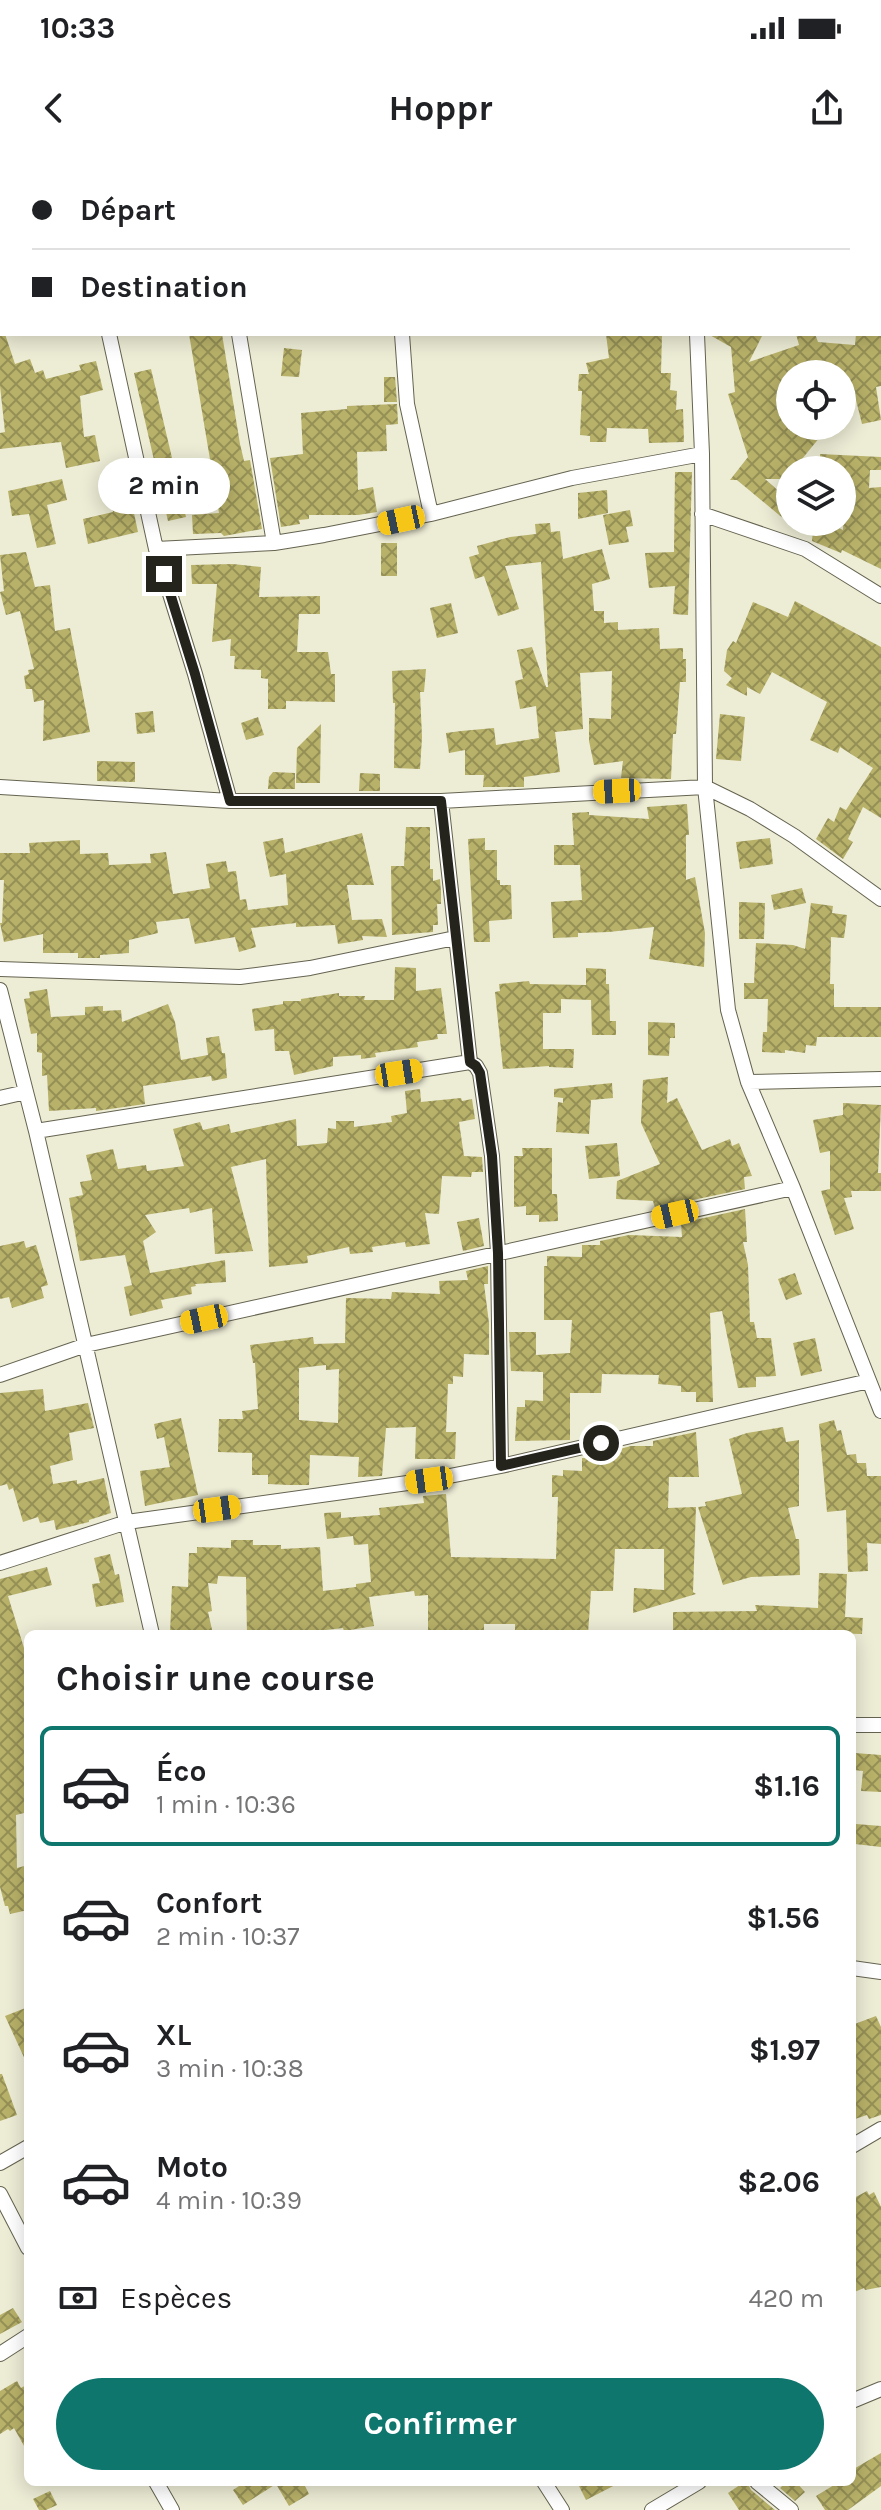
<!DOCTYPE html>
<html lang="fr">
<head>
<meta charset="utf-8">
<style>
  :root { --surface:#fff; --page:#f2f2f2; --text:#202124; --muted:#757577; --line:#e0e0e0; --accent:#0f766e }
  body { margin:0; font-family:Karla,sans-serif; background:var(--page); color:var(--text); height:100vh; display:flex; flex-direction:column; font-size:30px; white-space:nowrap }
  * { box-sizing:border-box; margin:0 }
  p { font-size:26px; color:var(--muted) }
  .icon { flex:none; width:44px; height:44px; fill:none; stroke:currentColor; stroke-width:2; stroke-linecap:round; stroke-linejoin:round }
  .map { position:relative; flex:1; overflow:hidden }
  .drawer { position:absolute; left:24px; top:1470px; width:832px; height:856px; display:flex; flex-direction:column; background:var(--surface); border-radius:12px; box-shadow:0 4px 20px #0003 }
  .drawer>* { flex:none }
  .top-card { position:absolute; left:0px; top:0px; width:882px; height:176px; box-shadow:0 4px 20px #0003; display:grid; align-content:center; height:176px; padding:0 32px; background:var(--surface) }
  .fabs { position:absolute; left:776px; top:200px; display:grid; gap:16px }
  .fabs a { display:grid; place-items:center; width:80px; height:80px; border-radius:50%; background:var(--surface); box-shadow:0 4px 20px #0003; font-size:40px }
  .end { position:absolute; width:36px; height:36px; margin:-18px; border:10px solid #25241c; background:#fff; box-shadow:0 0 0 4px #fff }
  .from { border-radius:50% }
  .bubble { position:absolute; height:56px; border-radius:28px; background:var(--surface); box-shadow:0 4px 20px #0003; font-size:26px; font-weight:700; line-height:56px; text-align:center }
  .car { position:absolute; width:24px; height:48px; margin:-24px -12px; border-radius:10px; box-shadow:0 0 6px 2px #0007; background:linear-gradient(#f5c518 24%,#345 0 40%,#f5c518 0 76%,#345 0 86%,#f5c518 0) }
  .top-card b { display:flex; align-items:center; gap:28px; height:76px; font-size:30px }
  .top-card b+b { border-top:2px solid var(--line) }
  .top-card i { width:20px; height:20px; background:var(--text) }
  ul { padding:0; list-style:none }
  li { display:flex; align-items:center; gap:24px; height:120px; margin:0 16px 12px; padding:0 16px; border:4px solid transparent; border-radius:12px }
  li div { flex:1 }
  li b { display:block; font-size:30px }
  li em { font-style:normal; font-weight:700 }
  li.current { border-color:var(--accent) }
  li>.icon { width:72px; height:72px; stroke-width:1.5 }
  h2 { padding:0 32px; font-size:36px; line-height:96px }
  .pay { display:flex; align-items:center; gap:20px; height:88px; padding:0 32px; font-size:30px }
  .pay p { margin-inline-start:auto }
  .button { display:flex; gap:16px; margin-top:auto; padding:16px 32px }
  .button a { flex:1; height:92px; border-radius:48px; background:var(--accent); color:#fff; font-size:32px; font-weight:700; line-height:92px; text-align:center }
  .status { display:flex; justify-content:space-between; align-items:center; height:56px; padding:0 40px; background:var(--surface); direction:ltr }
  .status svg { height:22px; fill:currentColor }
  header { display:flex; justify-content:space-between; align-items:center; height:104px; padding:0 32px; background:var(--surface); font-size:36px; font-weight:700 }
  .map>svg:first-child { display:block }
  .building { fill:url(#building-cross-hatch); fill-rule:evenodd }
  .lines { fill:none; stroke-linecap:round; stroke-linejoin:round }
  .minor-casing { stroke:#656350; stroke-width:16 }
  .minor { stroke:#fff; stroke-width:14 }
  .route { stroke:#25241c; stroke-width:10 }
</style>
</head>
<body>
<div class="status"><b>10:33</b><svg viewBox="0 0 49 12"><path d="M0 12V9h3v3zM5 12V6h3v6zM10 12V3h3v9zM15 12V0h3v12zM26 1h20v11H26zM47 4h2v5h-2z"/></svg></div>
<header><svg class="icon" aria-label="back" viewBox="0 0 24 24"><path d="M15 5l-7 7 7 7"/></svg>Hoppr<svg class="icon" aria-label="share" viewBox="0 0 24 24"><path d="M12 15V3M7 8l5-5 5 5M5 13v7h14v-7"/></svg></header>
<div class="map">
<svg width="881" height="2350" viewBox="0 0 881 2350">
  <defs>
    <pattern id="building-cross-hatch" width="8" height="8" patternUnits="userSpaceOnUse" patternTransform="scale(2)"><rect width="8" height="8" fill="#b8b169"/><path d="M0 0l8 8M0 8l8-8" fill="none" stroke="#959056"/></pattern>
  </defs>
  <rect width="100%" height="100%" fill="#edecd5"/>
  <path class="building" d="M0,168H2V174H5L15,204L30,199L35,213L43,210L46,219L81,210L79,205L96,201L103,230L80,236L84,277L95,275L100,301L66,308L61,282L0,289V273L5,272L0,226Z
    M189,174H222L240,284L244,301L250,300L262,369L224,376L221,373L193,374L192,355L219,353Z
    M606,174H662L661,213H671L670,230L677,231L676,250L683,249L684,282L649,283L648,269L607,268L606,282H590V276L580,275L582,231H578L579,214H589L586,203L609,198Z
    M708,174H763L749,202L799,185L796,174H815L818,182L855,185L856,174H881V226L876,227L881,260L862,264L855,236L842,239V214H790V271L804,266H829L793,310H790V319H765L790,341V364L737,320H730L748,297L728,234L735,232L731,187Z
    M284,188L302,190L299,217L281,216Z
    M151,209L186,357L168,361L134,213Z
    M384,217H395L397,242H384Z
    M397,244L398,264L386,265L387,291L357,292L358,330L373,327L377,352L358,355H309V359L299,360L300,364L281,367L270,298L303,294L301,253L347,249V246Z
    M820,294L881,297V310H870L869,328L881,327V409L842,390L841,393L812,381L813,369L834,370L835,366L843,370L845,310H820Z
    M675,312H692L688,455L673,454L675,426L649,428L645,393L674,392Z
    M126,315L138,372L88,384L83,359L113,352L106,320Z
    M62,319L67,340L47,345L56,384L37,388L29,354L12,356L8,331Z
    M607,330L608,353L578,359V333Z
    M630,350L633,366L626,367L629,382L609,385L603,355Z
    M550,363L551,372L560,371L563,399L602,389L610,419L592,424L594,451H604V463L618,462V470L659,468L660,489L683,488V499H686V522H680L676,574H673L671,619L621,618L623,601L594,605L589,581V558L611,559L612,511L580,513L583,569L555,572L560,612L524,617V627H483L484,615H465V590L449,593L446,573L461,571L494,568L496,585L539,578L536,546L520,549L515,521L523,519L517,490L532,487L546,527H548L541,402L505,406L519,449L498,456L484,416L475,419L469,397L479,394L477,386L510,377L536,374L535,364Z
    M381,383H397V416H381Z
    M26,392L35,427L50,425L55,471L70,468L90,572L43,581L44,540L34,542L32,529H26L24,516L29,514L28,510L34,509L20,451L6,455L0,432L4,431L0,395Z
    M233,404L261,407L259,437L320,436V454H299L297,492H328L331,514H335V542L286,541V549H268V519L261,518V510L234,509L235,496H230L231,479L212,482L217,424H192L191,405Z
    M795,441L881,487V658L863,647L848,679L853,682L843,699L816,679L828,658L834,662L840,647L846,650L873,608L840,587L838,593L810,580L827,542L772,512L760,534L747,527V536L726,525L732,518L724,511L727,490L733,481L736,483L753,442L788,457Z
    M451,443L458,473L437,478L430,448Z
    M426,509L424,532H420L422,577L420,609L394,608L395,543H393L392,511Z
    M153,551L155,572L137,574L135,553Z
    M720,554L745,557L741,601L716,599Z
    M258,557L264,575L246,580L241,563Z
    M321,564L320,623H296L297,588Z
    M97,601L135,602V622L97,621Z
    M273,612L295,613V629H268L269,617Z
    M360,613L380,614V631H359Z
    M687,644L689,675H686V720L695,717L705,773L704,807L649,799L654,767L609,772L578,773V777L553,778L551,742L582,740L580,705H554V685H574L572,653L589,652V655L649,659L647,647Z
    M406,667H430V709H433V721L440,719L441,732V744H437L438,765H433V772L392,775L391,706H404Z
    M362,673L374,725H347L352,760L382,759L387,777L362,776L363,780L338,784L335,765L296,767V763L251,768L256,787L239,792L235,777L195,784L189,758L156,762L158,773L129,780V793L100,795V798H78V793H43V774L4,782L0,763H2L4,720H0V693H30L29,683L80,680V694L108,693L109,705L151,703L150,694L166,692L173,734L210,728L206,704L226,701L228,712L236,711L240,740L246,739L248,750L288,745L286,714L270,717L263,682L283,678L285,693Z
    M485,678V690H497V720H500V725H511L512,759L489,761L490,782H474L468,679Z
    M770,678L773,704L740,709L736,682Z
    M802,728L806,743L774,750L771,735Z
    M739,742L765,743L764,779H739Z
    M811,743L833,746L832,753L847,755L844,778L831,777L830,824H834V847H881V877H817L816,886L806,885L805,893L785,890V893L762,892L763,872H767L768,839H744V823H754L756,783L793,785L805,789Z
    M395,807L416,808V831L441,828L447,874H437L438,879L417,882L418,887L375,893L376,897L361,899V895L333,897V906L294,915L289,891H275L274,869L255,871L252,849L283,844V841H301V839L339,833V836H365L364,840H394Z
    M586,808L606,809V824H609L610,861H616V875H592L591,840L561,839V853H543V889H574L573,908L549,907V906L503,909L495,832L500,831L499,824L529,821L530,824L586,825Z
    M47,829L51,857L85,855V847L103,846V851L121,850L122,862L168,844L175,862L181,900L208,895L206,878L219,876L222,893H225L227,918L212,921L211,916L143,926L145,944L96,951V948L49,951L47,915L42,916V893L37,892V873L31,874L24,839L30,838L29,832Z
    M648,862L675,863V878H670L669,896L648,895Z
    M668,917L667,943L677,938L702,990L730,979L732,986L739,983L752,1016L744,1017L745,1029L655,1048L653,1041L616,1039L617,1021L660,1004L641,963L643,920Z
    M612,923L613,938L591,940L589,974L556,972L558,942L563,943V938L554,937V929Z
    M420,929L421,942L461,938L462,941L472,939L475,959L459,962L464,996L482,997L483,1012H472L471,1017L442,1016L439,1054L425,1053L430,1084L406,1087L405,1082L372,1087L373,1092L350,1094L349,1087L307,1096L308,1103L269,1107L266,999L231,1007L253,1091L215,1094L212,1048L190,1053L189,1048L145,1055L156,1072L143,1081L150,1113L225,1100L226,1122L195,1124L196,1126L191,1127L192,1134L161,1140L163,1148L130,1156L124,1127L132,1125L125,1095L80,1101L69,1038L83,1035L80,1022L92,1020L86,995L113,989L118,1009L146,1005L147,1011L184,1006L173,969L200,962L203,970L229,964L231,973L296,959L297,986L327,983L328,968L336,969V961H354V967L392,962L391,956L407,953L405,931Z
    M843,943L881,945L878,1013H881V1031H851L852,1037L844,1038L854,1069L835,1075L821,1031L830,1029V991L820,993L813,960L843,955Z
    M617,983L620,1016L589,1019L585,986Z
    M522,988H552V1034H557L558,1061L539,1062V1055H526V1046L514,1047V996H523Z
    M745,1049L747,1082H743L748,1105L750,1162H754L757,1178H771L776,1216L756,1217V1227L738,1228L722,1151L710,1153L713,1242H696V1232H681V1226L658,1224L659,1215L602,1214L601,1233H570V1280L515,1281L517,1247H525V1240L543,1241V1212L511,1211L509,1172H536V1195L570,1193L572,1160H544V1106H547V1096L582,1097V1085H600V1081L629,1075L682,1077L681,1063Z
    M479,1058L484,1086L463,1091L457,1062Z
    M24,1081L26,1088L36,1085L48,1125L41,1127L44,1138L12,1148L9,1137L0,1139V1086Z
    M488,1106V1124H484L489,1163V1195L464,1194L463,1217L453,1216V1224H448L446,1272H456L455,1299H415L416,1267L386,1268L382,1316L358,1317L359,1297L310,1295L309,1325H288L268,1324V1315H252V1293L218,1292L219,1259H243L242,1251L258,1249L255,1203H253L250,1185L313,1177L314,1184L345,1183L346,1138L391,1139L392,1132L440,1134L439,1121L468,1120L466,1111ZM326,1205V1210L339,1209L338,1263L299,1260V1208Z
    M795,1113L802,1134L786,1140L778,1119Z
    M815,1178L822,1211L801,1216L793,1183Z
    M43,1229L45,1251L88,1243L94,1268L69,1273L73,1300L50,1306L53,1324L77,1320V1324L104,1318L111,1353L89,1360V1362L56,1370L54,1360L40,1363L38,1357L23,1362L13,1328L9,1330L7,1324L0,1326V1233Z
    M181,1258L198,1335L145,1346L140,1311L170,1307L164,1277L157,1279L154,1264Z
    M834,1260L837,1271L841,1270L847,1295L856,1294L857,1303H866L867,1316H881V1384L867,1383L868,1411L848,1412L846,1350L827,1352L819,1264Z
    M783,1267L786,1282L799,1280V1346L788,1348L796,1379H799L800,1415L751,1417L723,1425L698,1347L706,1346L705,1342L742,1334L729,1279L747,1273Z
    M696,1272L699,1317H669L668,1348L696,1347L693,1432L696,1434L633,1453L634,1428L664,1430V1389H615L613,1431H591L588,1474H515V1464H484V1470H451V1474H428V1435L415,1436L414,1431L369,1437L374,1466L344,1471L343,1468L309,1472L310,1474H247L246,1417L218,1416L217,1424L208,1423L212,1451L208,1452L213,1474H170L172,1426L188,1427L189,1393H197V1387L231,1388V1380H253V1385H281V1389L320,1387L323,1431L356,1427V1424L371,1422L368,1384L354,1385L353,1376L327,1379L324,1353L341,1352V1358L380,1355L379,1348L424,1343L423,1336L446,1334L451,1397L556,1399L558,1337H552V1315L563,1316V1310L582,1311V1298L611,1299L612,1291L631,1286H653V1281Z
    M110,1394L115,1415L119,1414L124,1442L96,1447L92,1424L100,1423L94,1398Z
    M47,1407L52,1425L8,1436L28,1501V1652L16,1655L17,1708L28,1705V1750L10,1754L8,1746H5L0,1727V1419Z
    M819,1413L847,1414L845,1457L863,1458L862,1474L748,1471L749,1474H673V1452L757,1451L755,1445L818,1448Z
    M855,1593L881,1595V1632L861,1631L863,1611L853,1610Z
    M856,1664L881,1666V1687L855,1684Z
    M28,1847V1906L5,1856Z
    M876,1856L881,1867V1955L869,1959L867,1955L852,1960V1865Z
    M0,1914H2L17,1955L0,1961Z
    M867,2031L869,2035L874,2032L881,2047V2127L865,2130L864,2128L852,2133V2039Z
    M13,2148L22,2162L0,2174V2155Z
    M17,2221L21,2228L28,2224V2293L14,2268L10,2271L8,2269L0,2274V2231Z
    M881,2293V2326L848,2350H825L816,2336L839,2322H852V2310Z
    M245,2322H303L309,2334L289,2346L276,2324L243,2345L233,2330Z
    M577,2322H621L586,2340Z
    M744,2322H747L751,2330L775,2350H739L728,2333Z
    M786,2322H796L805,2332L795,2341L780,2328Z
    M50,2331L57,2345L46,2350H39L33,2339Z"/>
  <g class="lines">
    <defs>
      <path id="minor" d="M208,0V2
        M688,0L689,2
        M91,2L98,0
        M417,2V0
        M761,2L779,0
        M0,25H2
        M109,174L156,389L195,514L230,641
        M239,174L274,383
        M402,174L407,244L431,354
        M697,174L702,294L705,627L728,850L748,922L793,1028L881,1251
        M702,354L805,389L881,436
        M156,389L274,383L324,375L431,354L572,318L702,294
        M0,627L230,641H441L705,627L750,649L794,676L881,739
        M0,809L240,817L310,808L455,778
        M0,830L36,971L152,1474
        M470,902L476,906L480,913L492,996L498,1093L501,1306
        M748,922L881,919
        M0,938L26,932
        M36,971L470,902L441,641
        M0,1215L86,1185L793,1028
        M0,1403L127,1362L429,1320L501,1306L869,1221
        M852,1565H881
        M852,1808L881,1812
        M852,1986L881,1969
        M0,2003L28,1987
        M0,2034L28,2088
        M0,2194L28,2176
        M852,2241L881,2229
        M156,2322L172,2350
        M544,2322L562,2350
        M757,2322L791,2350
        M652,2350L699,2322"/>
    </defs>
    <use href="#minor" class="minor-casing"/>
    <use href="#minor" class="minor"/>
  </g>
  <g class="lines">
    <path class="route" d="M164,414L195,514L230,641H441L470,902L476,906L480,913L492,996L498,1093L501,1306L601,1283"/>
  </g>
</svg>
<div class="fabs">
<a><svg class="icon" aria-label="locate" viewBox="0 0 24 24"><circle cx="12" cy="12" r="6"/><path d="M12 2v4M12 18v4M2 12h4M18 12h4"/></svg></a>
<a><svg class="icon" aria-label="layers" viewBox="0 0 24 24"><path d="M12 4l9 5-9 5-9-5zM3 14l9 5 9-5"/></svg></a>
</div>
<i class="end from" style="left:601px;top:1283px"></i>
<i class="end" style="left:164px;top:414px"></i>
<div class="bubble" style="left:98px;top:298px;width:132px">2 min</div>
<i class="car" style="left:401px;top:360px;rotate:258deg"></i>
<i class="car" style="left:617px;top:631px;rotate:267deg"></i>
<i class="car" style="left:399px;top:913px;rotate:81deg"></i>
<i class="car" style="left:675px;top:1054px;rotate:257deg"></i>
<i class="car" style="left:204px;top:1159px;rotate:258deg"></i>
<i class="car" style="left:429px;top:1320px;rotate:262deg"></i>
<i class="car" style="left:217px;top:1349px;rotate:82deg"></i>
<div class="top-card">
<b><i class="from"></i>Départ</b>
<b><i></i>Destination</b>
</div>
<section class="drawer">
<h2>Choisir une course</h2>
<ul>
<li class="current"><svg class="icon" aria-label="car" viewBox="0 0 24 24"><path d="M5 17H2v-5l4-1 3-4h7l3 4 3 1v5h-3M9 17h6M6 11h13"/><circle cx="7" cy="17" r="2"/><circle cx="17" cy="17" r="2"/></svg><div><b>Éco</b><p>1 min · 10:36</p></div><em>$1.16</em></li>
<li><svg class="icon" aria-label="car" viewBox="0 0 24 24"><path d="M5 17H2v-5l4-1 3-4h7l3 4 3 1v5h-3M9 17h6M6 11h13"/><circle cx="7" cy="17" r="2"/><circle cx="17" cy="17" r="2"/></svg><div><b>Confort</b><p>2 min · 10:37</p></div><em>$1.56</em></li>
<li><svg class="icon" aria-label="car" viewBox="0 0 24 24"><path d="M5 17H2v-5l4-1 3-4h7l3 4 3 1v5h-3M9 17h6M6 11h13"/><circle cx="7" cy="17" r="2"/><circle cx="17" cy="17" r="2"/></svg><div><b>XL</b><p>3 min · 10:38</p></div><em>$1.97</em></li>
<li><svg class="icon" aria-label="car" viewBox="0 0 24 24"><path d="M5 17H2v-5l4-1 3-4h7l3 4 3 1v5h-3M9 17h6M6 11h13"/><circle cx="7" cy="17" r="2"/><circle cx="17" cy="17" r="2"/></svg><div><b>Moto</b><p>4 min · 10:39</p></div><em>$2.06</em></li>
</ul>
<div class="pay"><svg class="icon" aria-label="cash" viewBox="0 0 24 24"><path d="M3 7h18v10H3z"/><circle cx="12" cy="12" r="2"/></svg>Espèces<p>420 m</p></div>
<div class="button"><a>Confirmer</a></div>
</section>
</div>
</body>
</html>
